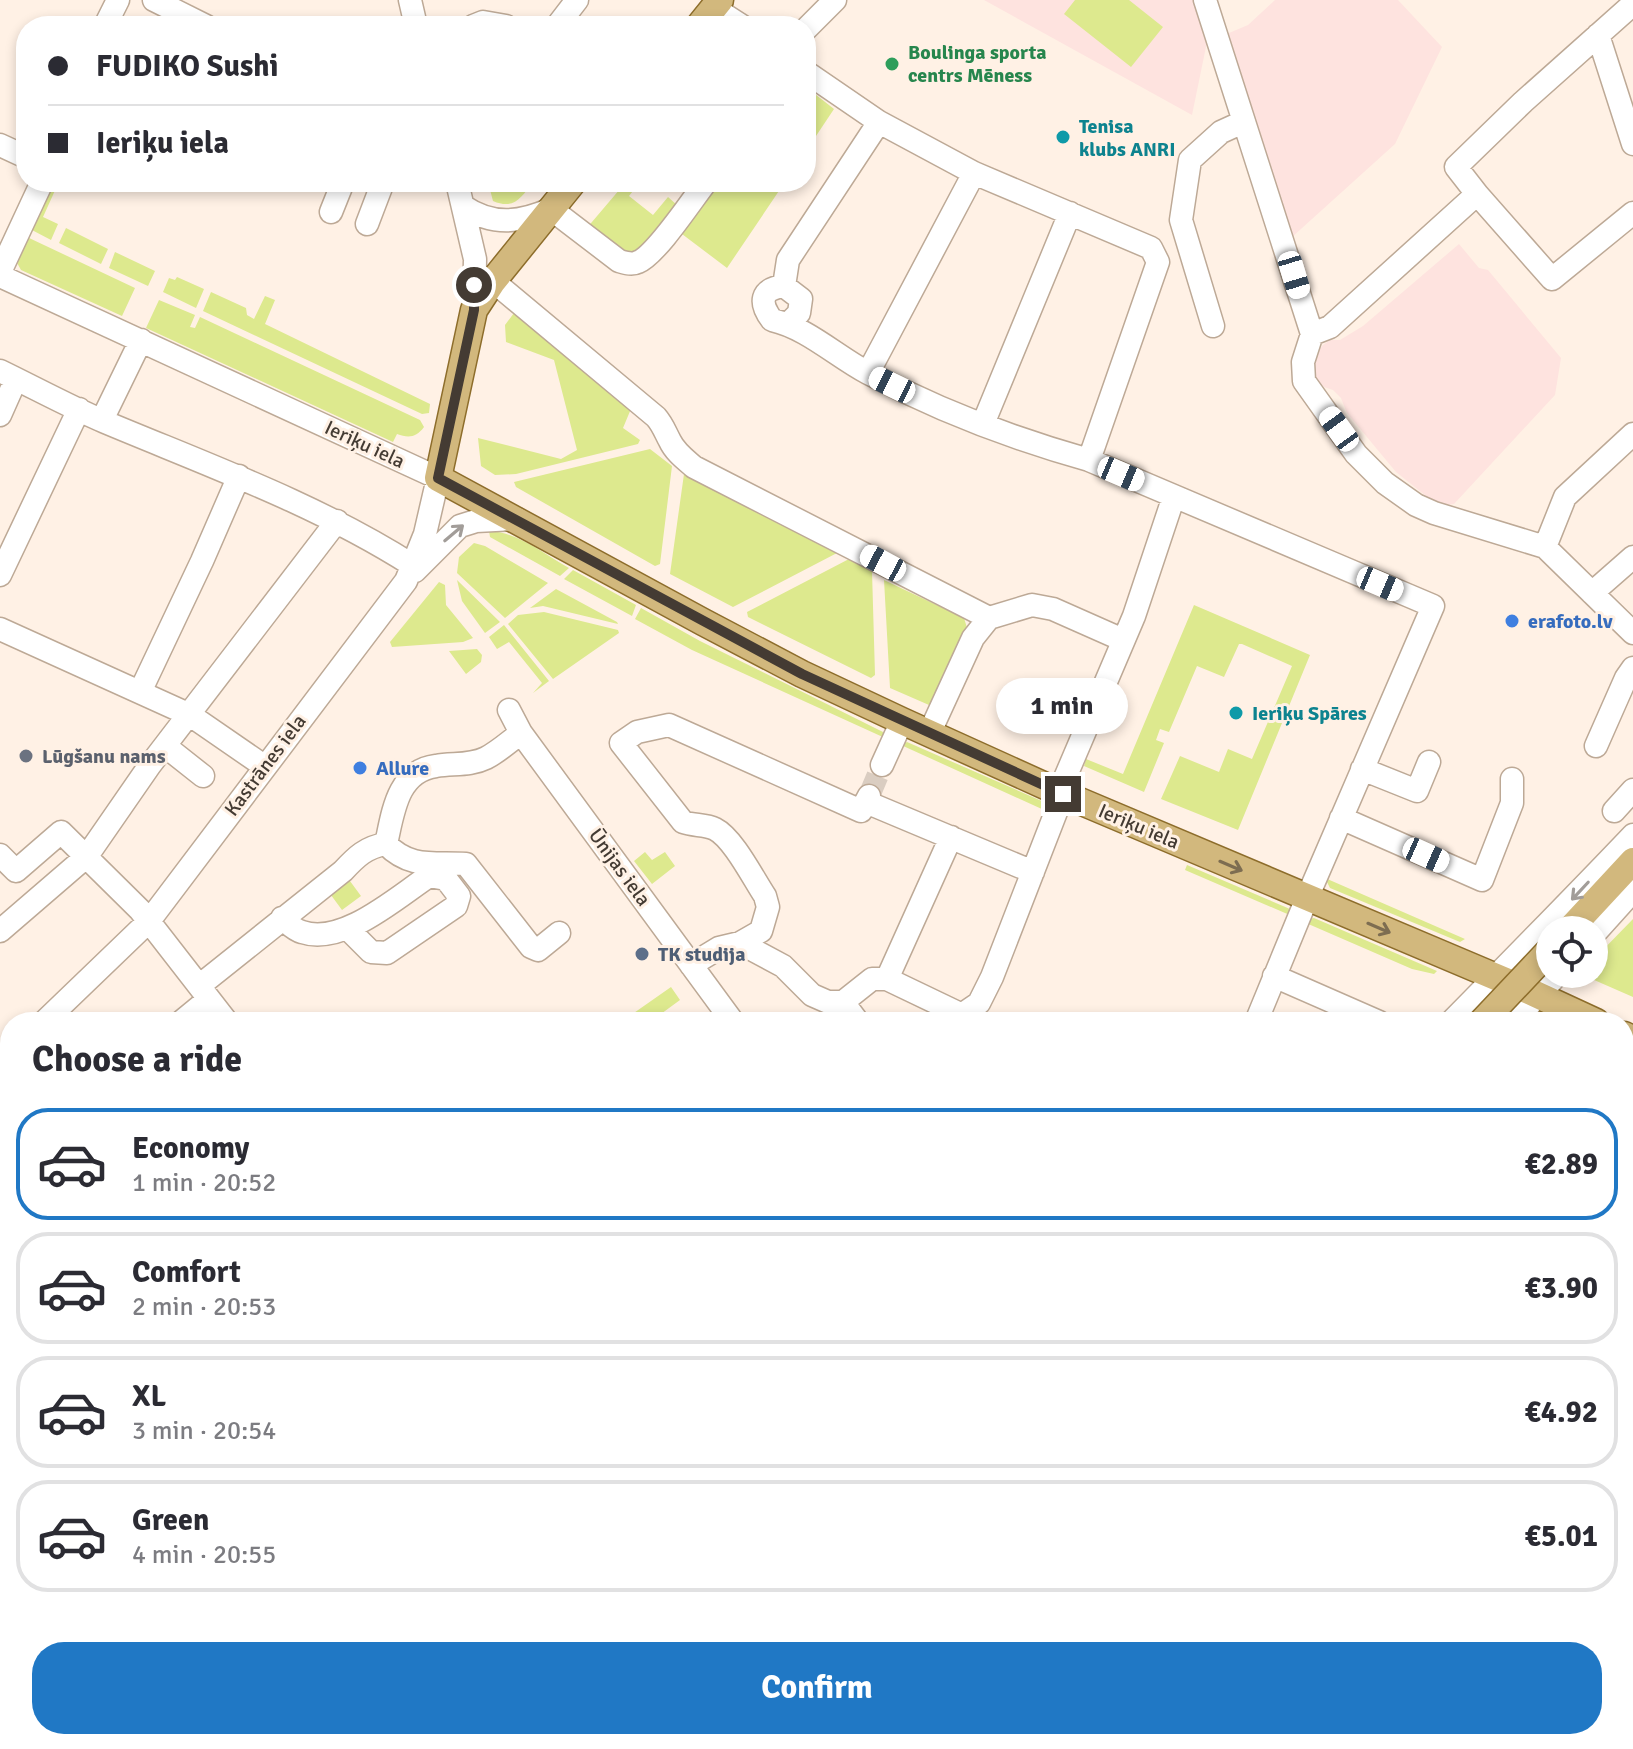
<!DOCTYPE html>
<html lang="en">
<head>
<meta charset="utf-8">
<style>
  :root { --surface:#fff; --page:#f7f7f7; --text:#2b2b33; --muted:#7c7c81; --line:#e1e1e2; --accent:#2078c5 }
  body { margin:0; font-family:Signika,sans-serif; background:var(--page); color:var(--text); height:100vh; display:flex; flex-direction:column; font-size:30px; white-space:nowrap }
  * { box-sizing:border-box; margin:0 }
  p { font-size:26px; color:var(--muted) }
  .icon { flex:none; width:44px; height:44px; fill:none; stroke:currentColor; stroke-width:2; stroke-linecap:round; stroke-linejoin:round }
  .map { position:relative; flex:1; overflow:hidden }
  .details { position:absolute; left:0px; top:1012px; width:1634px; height:738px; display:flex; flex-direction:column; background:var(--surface); border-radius:32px 32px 0 0; box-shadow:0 4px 12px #0003 }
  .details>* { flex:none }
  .banner { position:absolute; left:16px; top:16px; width:800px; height:176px; border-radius:32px; box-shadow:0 4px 12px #0003; display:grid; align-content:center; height:176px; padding:0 32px; background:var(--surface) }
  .buttons { position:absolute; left:1536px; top:916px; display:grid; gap:16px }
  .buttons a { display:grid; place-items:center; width:72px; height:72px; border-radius:50%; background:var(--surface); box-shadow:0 4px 12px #0003; font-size:40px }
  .end { position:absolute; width:36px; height:36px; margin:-18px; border:10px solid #443b33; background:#fff; box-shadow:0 0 0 4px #fff }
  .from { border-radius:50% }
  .bubble { position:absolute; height:56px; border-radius:28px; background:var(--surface); box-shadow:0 4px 12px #0003; font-size:26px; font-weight:700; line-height:56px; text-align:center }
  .car { position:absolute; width:24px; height:48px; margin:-24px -12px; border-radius:10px; box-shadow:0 0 6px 2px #0007; background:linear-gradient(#fff 24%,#345 0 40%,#fff 0 76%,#345 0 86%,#fff 0) }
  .banner b { display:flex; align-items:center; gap:28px; height:76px; font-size:30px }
  .banner b+b { border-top:2px solid var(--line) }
  .banner i { width:20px; height:20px; background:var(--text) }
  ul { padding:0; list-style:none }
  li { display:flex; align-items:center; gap:24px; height:112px; margin:0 16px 12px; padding:0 16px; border:4px solid var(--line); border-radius:32px }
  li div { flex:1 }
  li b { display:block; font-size:30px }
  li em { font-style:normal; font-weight:700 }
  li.on { border-color:var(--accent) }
  li>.icon { width:72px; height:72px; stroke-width:1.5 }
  h2 { padding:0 32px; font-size:36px; line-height:96px }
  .cta { display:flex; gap:16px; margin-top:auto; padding:16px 32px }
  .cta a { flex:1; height:92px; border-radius:32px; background:var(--accent); color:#fff; font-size:32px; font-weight:700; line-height:92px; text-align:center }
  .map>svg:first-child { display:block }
  .education { fill:#fee3df }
  .green { fill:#dde98e }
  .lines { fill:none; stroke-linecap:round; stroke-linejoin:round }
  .minor-tunnel { stroke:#dacdc1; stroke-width:22; stroke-dasharray:22 11; stroke-linecap:butt }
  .minor-casing { stroke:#bda996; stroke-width:25 }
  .major-casing { stroke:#8d6d2b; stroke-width:29 }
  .minor { stroke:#fff; stroke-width:22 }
  .major { stroke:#d2b87d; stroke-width:26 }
  .major-bridge-casing { stroke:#8d6d2b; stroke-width:29; stroke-linecap:butt }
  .major-bridge { stroke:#d2b87d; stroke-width:26 }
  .oneway { stroke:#a29d99 }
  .oneway2 { stroke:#7d6d51 }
  .route { stroke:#443b33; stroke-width:10 }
  .leisure-dot { fill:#2e9e5b; stroke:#fff1e5; stroke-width:3 }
  .culture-dot { fill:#0f9aa8; stroke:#fff1e5; stroke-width:3 }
  .shop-dot { fill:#3f7fe0; stroke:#fff1e5; stroke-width:3 }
  .worship-dot { fill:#6b7280; stroke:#fff1e5; stroke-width:3 }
  .service-dot { fill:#5c6f8a; stroke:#fff1e5; stroke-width:3 }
  .labels { text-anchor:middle; stroke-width:6; stroke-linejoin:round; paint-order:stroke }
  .leisure-label { font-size:20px; font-weight:bold; fill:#27864d; stroke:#fff1e5; text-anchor:start }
  .culture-label { font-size:20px; font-weight:bold; fill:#0d838f; stroke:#fff1e5; text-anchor:start }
  .street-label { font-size:20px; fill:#443b33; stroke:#fff1e5 }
  .shop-label { font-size:20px; font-weight:bold; fill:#366cbe; stroke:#fff1e5; text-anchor:start }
  .worship-label { font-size:20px; font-weight:bold; fill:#5b616d; stroke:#fff1e5; text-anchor:start }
  .service-label { font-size:20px; font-weight:bold; fill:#4e5e75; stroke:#fff1e5; text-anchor:start }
</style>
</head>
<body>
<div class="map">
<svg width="1633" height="1749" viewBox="0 0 1633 1749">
  <rect width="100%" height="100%" fill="#fff1e5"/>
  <path class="education" d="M984,0H1193L1208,37L1192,115Z
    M1275,0H1398L1442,47L1395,144L1291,238L1228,40L1229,33L1248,25Z
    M1459,244L1479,268L1488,270L1561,358L1555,395L1454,504L1445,505L1431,500L1396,472L1347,413L1341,398L1333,390L1324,387L1314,376L1313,358L1323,345L1330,340H1340L1363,326Z
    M0,1675L10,1685V1740H65L74,1749H0Z"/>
  <path class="green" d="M1075,0H1129L1163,27L1131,67L1064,14Z
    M806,87L834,109L806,151Z
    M488,182H533C521,198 514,210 493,201Z
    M623,182H640L629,196L653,215L668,197L677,205L641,249L626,255L586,229L620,189L622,190L620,187Z
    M717,182H785L727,268L678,231Z
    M51,184L57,186L43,217L58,224L51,240L30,229Z
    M66,228L108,249L101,264L59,243Z
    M27,237L135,288L122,316L21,270L16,261Z
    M115,252L155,271L148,286L109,268Z
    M177,277L204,289L196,308L163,292L169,278L175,280Z
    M211,292L246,308L247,315L254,319L265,296L275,300L265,324L430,404L429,413L422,414L203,311Z
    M159,300L195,315L190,327L195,328L200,317L420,420L424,427C416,438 408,438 397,434L393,442L146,328Z
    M517,309L633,404L623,428L640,440L638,444L516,474L495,475L481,466L478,438L561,459L577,450L554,360L506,342L505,325Z
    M650,449L672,466L660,564L655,566L516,487L514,482Z
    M684,474L837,553L733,607L670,574Z
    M489,531C518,532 544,554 569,568L560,576L490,537Z
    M474,543L485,546L548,583L505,618L457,573L459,557Z
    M849,559L872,571L875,675L871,678L748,617L747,612Z
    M573,570L636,605L632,616L564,579Z
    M457,580L500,622L485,633L462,601Z
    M884,580L964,618L968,631L936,702L929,705L890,688Z
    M439,582L445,585L446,605L473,638L463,642L392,647L390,642Z
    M556,589L617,622L618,624L543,606L530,608Z
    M1194,605L1310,655L1238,830L1161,799L1180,756L1219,772L1228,749L1252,759L1292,666L1242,644H1239L1224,677L1197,666L1169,732L1160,729L1156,740L1164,743L1144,792L1084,766L1086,759L1123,774Z
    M641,608L700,641L883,732L885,738L692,650L635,619Z
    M544,612L618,630L619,633L553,679L508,624L518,615Z
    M504,625L549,681L533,693L542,683L509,642L497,649L489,637Z
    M477,649L482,655L481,662L466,674L449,651Z
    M907,742L1044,802V810L901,745Z
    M645,852L652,860L665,852L675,866L652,884L634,861Z
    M1187,865L1290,909L1292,916L1185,870Z
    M347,877L361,896L342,910L328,891Z
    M1325,878L1465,939L1460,942L1330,888Z
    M1314,918L1437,971L1434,974L1412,969L1306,923L1308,919Z
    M1633,919V997L1585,976L1594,974V959Z
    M671,987L680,1000L650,1022H621Z
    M1633,1359V1447L1627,1464L1624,1458V1385Z"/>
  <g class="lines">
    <path class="minor-tunnel" d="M869,796L882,765"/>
    <defs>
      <path id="minor" d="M154,0L206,26
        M410,0L416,26
        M1205,0L1312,334L1303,362L1304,381L1356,454L1385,483L1416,505L1434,513L1545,547L1633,633
        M714,8L742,26
        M105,26L118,0
        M473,26L483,22L506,26
        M557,26L577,0
        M806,29L835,0
        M1598,35L1633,144
        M806,72L879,122L974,173L1151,248L1158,262L1089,460
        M0,145L26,157
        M457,182L475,259L474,310
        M1477,194L1552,279L1633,213
        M463,206C492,226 520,223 551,209L619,261C626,263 632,265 638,262C656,255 692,200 706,182
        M331,212L343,182
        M367,224L383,182
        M0,272L42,182
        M0,276L438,478L425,534L406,581L149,921L44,1022
        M493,281L656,417C663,425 665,432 670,441C675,452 686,460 694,467L989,618
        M784,286L788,260L879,122
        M788,324L799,313L801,299L784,286C760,289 759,303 772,320C807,328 836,356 868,373C938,410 1014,439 1089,460L1433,606L1307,898L1256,1022
        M1213,326L1181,220L1190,160L1221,132L1243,122
        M1312,334L1330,327L1477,194L1456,167L1523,102L1633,4
        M0,371C35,388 70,407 105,422C210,466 316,504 412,565
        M868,373L974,173
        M0,415L16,379
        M102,420L141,340
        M983,424L1070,213
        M1545,547L1565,497L1633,434
        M415,571L460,526L476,521L517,519
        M0,575L79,409
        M1592,593L1633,557
        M0,629L190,715L264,766
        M140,692L202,561L239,476
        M509,710L521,733L733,1022
        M929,734L973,638L989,618L1032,605L1053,609L1123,640
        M165,746L203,776
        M1596,746L1626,678L1633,668
        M882,765L902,721
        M1362,769L1417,791L1429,762
        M1059,792L1134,616L1174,496
        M866,802L1033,872
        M1614,811L1633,790
        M1341,818L1482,880L1512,803V779
        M386,844C410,869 434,862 466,864L531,947L538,950L559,933
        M0,855L16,871L61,832L140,910L227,1022
        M282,918C288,923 294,930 302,932C343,946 397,897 429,876L446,879L459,896L456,906L387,953L371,952L348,929
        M0,931L87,856L150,765L337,521
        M1594,934L1633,891
        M740,943L761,931L768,907L765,896C753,878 733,838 715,829C705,824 694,826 683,822L621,743L637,732L669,725L861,811L869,796
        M691,965L719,948L740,943L783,966L812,995L828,1002H843L872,979H887L960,1014
        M1274,976L1379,1022
        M887,979L951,837
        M199,986L343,871C356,857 366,847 386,844C393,813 397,771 436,766C453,763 470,766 486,758C498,752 510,741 521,733
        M843,1002L858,1022
        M181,1022L209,999
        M951,1022L979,1003L992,977L1063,794
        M1451,1022C1512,960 1573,898 1633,835
        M1513,1022L1558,974
        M0,1064L10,1055
        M1624,1127L1633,1104
        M1624,1197L1633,1200
        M0,1205L10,1196
        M0,1341L10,1351
        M0,1459L3,1462L10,1455
        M1624,1544L1633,1548
        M0,1602L10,1592
        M0,1650L10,1661
        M88,1740L97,1749
        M267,1740L275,1749
        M671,1740L679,1749
        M780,1740L788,1749
        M912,1740L934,1749
        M1256,1740L1263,1749
        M1426,1740L1428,1744
        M369,1749L378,1740
        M617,1749L629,1740
        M708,1749L721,1740
        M956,1749L959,1740
        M1283,1749L1295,1740"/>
      <path id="major" d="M699,26L720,0
        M573,182L493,281L474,310L438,478L703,622L802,674L902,721L1063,794L1529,991L1596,1022
        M1569,930L1633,861
        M1624,1035L1633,1039
        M1006,1749V1740"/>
    </defs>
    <use href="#minor" class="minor-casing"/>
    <use href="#major" class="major-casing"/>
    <use href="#minor" class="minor"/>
    <use href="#major" class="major"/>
    <defs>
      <path id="major-bridge" d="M1482,1022L1550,950"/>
    </defs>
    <use href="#major-bridge" class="major-bridge-casing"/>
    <use href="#major-bridge" class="major-bridge"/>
  </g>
  <defs><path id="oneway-shaft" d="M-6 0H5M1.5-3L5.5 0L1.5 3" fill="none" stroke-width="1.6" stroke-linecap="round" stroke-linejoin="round" transform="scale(2)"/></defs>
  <g class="oneway">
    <use href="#oneway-shaft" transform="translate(454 533) rotate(-40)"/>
    <use href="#oneway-shaft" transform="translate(1580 891) rotate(133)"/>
  </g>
  <g class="oneway2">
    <use href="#oneway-shaft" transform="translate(1231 866) rotate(23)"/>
    <use href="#oneway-shaft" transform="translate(1379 928) rotate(23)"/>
  </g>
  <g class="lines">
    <path class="route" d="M474,285V310L438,478L802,674L1063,794"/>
  </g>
  <circle class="leisure-dot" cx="892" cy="64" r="8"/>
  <g class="culture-dot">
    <circle cx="1063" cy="137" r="8"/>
    <circle cx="1236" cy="713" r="8"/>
  </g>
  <g class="shop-dot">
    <circle cx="1512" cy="621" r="8"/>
    <circle cx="360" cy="768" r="8"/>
  </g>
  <circle class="worship-dot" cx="26" cy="756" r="8"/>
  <circle class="service-dot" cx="642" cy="954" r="8"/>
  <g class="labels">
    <g class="leisure-label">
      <text x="908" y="59">Boulinga sporta<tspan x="908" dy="23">centrs Mēness</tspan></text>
    </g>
    <g class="culture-label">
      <text x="1079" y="133">Tenisa<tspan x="1079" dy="23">klubs ANRI</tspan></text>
      <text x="1252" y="720">Ieriķu Spāres</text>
    </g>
    <g class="street-label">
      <text transform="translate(365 444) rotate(25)" y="7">Ieriķu iela</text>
      <text transform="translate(265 765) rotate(-53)" y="7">Kastrānes iela</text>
      <text transform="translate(1139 826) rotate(23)" y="7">Ieriķu iela</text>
      <text transform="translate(620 867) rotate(54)" y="7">Ūnijas iela</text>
    </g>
    <g class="shop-label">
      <text x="1528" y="628">erafoto.lv</text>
      <text x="376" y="775">Allure</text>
    </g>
    <g class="worship-label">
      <text x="42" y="763">Lūgšanu nams</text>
    </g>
    <g class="service-label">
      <text x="658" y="961">TK studija</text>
    </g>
  </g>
</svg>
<div class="buttons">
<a><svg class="icon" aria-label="locate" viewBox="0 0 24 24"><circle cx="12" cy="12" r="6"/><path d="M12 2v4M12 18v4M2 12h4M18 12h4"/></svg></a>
</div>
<i class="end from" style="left:474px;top:285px"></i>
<i class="end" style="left:1063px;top:794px"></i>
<div class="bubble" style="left:996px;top:678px;width:132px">1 min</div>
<i class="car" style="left:1294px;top:275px;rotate:163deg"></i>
<i class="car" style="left:892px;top:385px;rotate:296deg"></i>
<i class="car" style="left:1339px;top:429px;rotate:324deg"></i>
<i class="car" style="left:1121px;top:474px;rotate:113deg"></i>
<i class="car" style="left:883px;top:563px;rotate:298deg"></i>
<i class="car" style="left:1380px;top:584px;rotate:113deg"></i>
<i class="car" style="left:1426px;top:855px;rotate:114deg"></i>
<div class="banner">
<b><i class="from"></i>FUDIKO Sushi</b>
<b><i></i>Ieriķu iela</b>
</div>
<section class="details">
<h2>Choose a ride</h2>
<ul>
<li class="on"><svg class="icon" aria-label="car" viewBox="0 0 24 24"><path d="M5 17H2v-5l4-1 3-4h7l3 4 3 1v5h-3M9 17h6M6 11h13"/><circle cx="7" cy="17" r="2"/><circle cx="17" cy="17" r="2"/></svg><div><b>Economy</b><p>1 min · 20:52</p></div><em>€2.89</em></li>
<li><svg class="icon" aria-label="car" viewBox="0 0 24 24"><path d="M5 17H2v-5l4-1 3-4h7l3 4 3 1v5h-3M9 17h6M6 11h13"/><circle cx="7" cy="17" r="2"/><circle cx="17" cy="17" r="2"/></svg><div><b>Comfort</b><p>2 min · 20:53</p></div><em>€3.90</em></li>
<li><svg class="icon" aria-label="car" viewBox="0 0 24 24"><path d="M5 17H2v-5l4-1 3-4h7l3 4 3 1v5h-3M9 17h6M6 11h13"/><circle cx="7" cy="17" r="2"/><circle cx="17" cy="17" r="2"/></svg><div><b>XL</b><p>3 min · 20:54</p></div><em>€4.92</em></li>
<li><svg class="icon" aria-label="car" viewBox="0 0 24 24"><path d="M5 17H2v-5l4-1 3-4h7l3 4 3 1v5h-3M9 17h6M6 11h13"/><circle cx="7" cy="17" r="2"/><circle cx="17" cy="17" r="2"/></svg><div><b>Green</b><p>4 min · 20:55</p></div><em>€5.01</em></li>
</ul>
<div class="cta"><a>Confirm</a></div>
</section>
</div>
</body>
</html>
